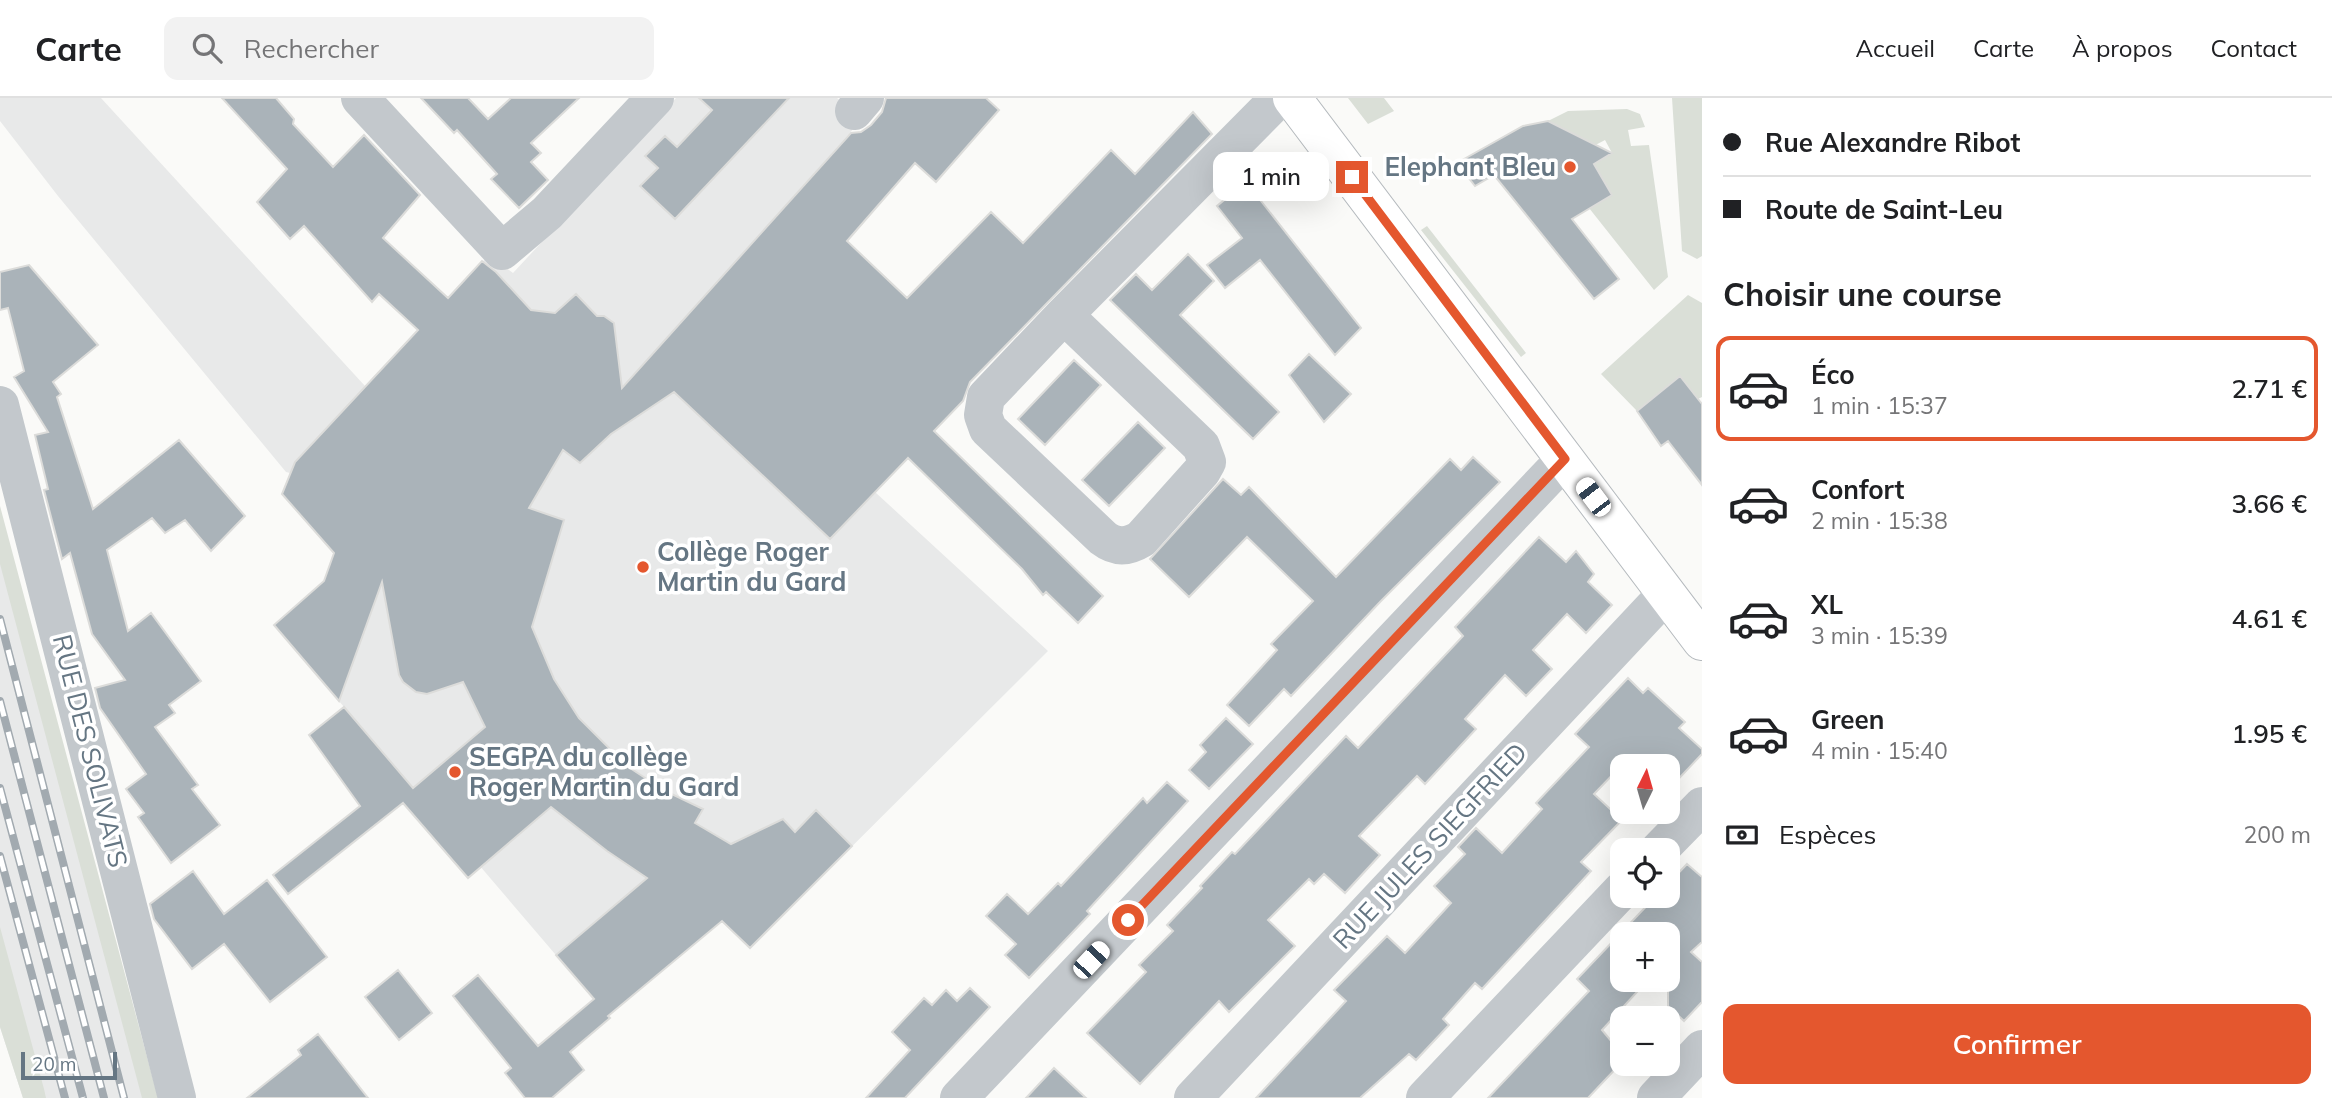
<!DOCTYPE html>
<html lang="fr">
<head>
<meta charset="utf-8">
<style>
  :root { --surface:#fff; --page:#f2f2f2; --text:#202124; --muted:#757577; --line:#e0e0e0; --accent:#e4572e }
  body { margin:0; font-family:Mulish,sans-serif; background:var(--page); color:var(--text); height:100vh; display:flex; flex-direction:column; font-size:26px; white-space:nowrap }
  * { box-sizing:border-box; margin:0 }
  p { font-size:23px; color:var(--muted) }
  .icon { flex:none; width:38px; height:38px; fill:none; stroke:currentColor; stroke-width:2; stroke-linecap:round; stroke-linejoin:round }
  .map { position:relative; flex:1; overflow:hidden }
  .sheet { display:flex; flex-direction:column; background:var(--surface); width:630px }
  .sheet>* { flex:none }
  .top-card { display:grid; align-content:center; height:154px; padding:0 21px; background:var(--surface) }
  .needle { width:46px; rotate:5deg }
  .buttons { position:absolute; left:1610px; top:656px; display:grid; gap:14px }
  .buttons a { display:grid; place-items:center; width:70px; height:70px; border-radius:14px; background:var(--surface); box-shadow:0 7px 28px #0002; font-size:35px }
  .scale { position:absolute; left:21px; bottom:18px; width:96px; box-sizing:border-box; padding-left:7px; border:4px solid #657683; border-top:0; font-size:19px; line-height:24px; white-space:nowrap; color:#657683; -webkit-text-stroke:5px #fff; paint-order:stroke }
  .end { position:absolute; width:32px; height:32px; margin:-16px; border:9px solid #e4572e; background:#fff; box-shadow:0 0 0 4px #fff }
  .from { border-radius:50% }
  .bubble { position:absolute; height:49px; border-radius:14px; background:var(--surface); box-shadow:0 7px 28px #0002; font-size:23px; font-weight:600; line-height:49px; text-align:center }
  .car { position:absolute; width:21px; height:42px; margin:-21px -10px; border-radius:9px; box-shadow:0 0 5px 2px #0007; background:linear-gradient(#fff 24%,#345 0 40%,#fff 0 76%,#345 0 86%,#fff 0) }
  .top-card b { display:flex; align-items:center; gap:24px; height:66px; font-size:26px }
  .top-card b+b { border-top:2px solid var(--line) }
  .top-card i { width:18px; height:18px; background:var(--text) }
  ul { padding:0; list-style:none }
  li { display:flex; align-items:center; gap:21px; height:105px; margin:0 14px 10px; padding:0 7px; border:4px solid transparent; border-radius:14px }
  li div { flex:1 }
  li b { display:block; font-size:26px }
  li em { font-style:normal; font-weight:600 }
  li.selected { border-color:var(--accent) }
  li>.icon { width:63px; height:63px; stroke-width:1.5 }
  h2 { padding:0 21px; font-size:32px; line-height:84px }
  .pay { display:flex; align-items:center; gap:18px; height:77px; padding:0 21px; font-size:26px }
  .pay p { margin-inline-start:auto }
  .primary-button { display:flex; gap:14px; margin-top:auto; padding:14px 21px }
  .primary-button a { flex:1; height:80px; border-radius:14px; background:var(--accent); color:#fff; font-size:28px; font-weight:600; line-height:80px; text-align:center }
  header { display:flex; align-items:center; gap:42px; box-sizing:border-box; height:98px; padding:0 35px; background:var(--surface); border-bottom:2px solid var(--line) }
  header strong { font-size:33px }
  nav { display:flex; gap:38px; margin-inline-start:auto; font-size:24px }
  .search { width:490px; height:63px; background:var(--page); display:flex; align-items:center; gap:18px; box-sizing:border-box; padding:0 24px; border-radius:14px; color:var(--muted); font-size:26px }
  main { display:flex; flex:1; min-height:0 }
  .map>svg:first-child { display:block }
  .built { fill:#e8e9e9 }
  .green { fill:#dadfd7 }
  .building { fill:#aab3b9; stroke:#dcdcda; stroke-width:2 }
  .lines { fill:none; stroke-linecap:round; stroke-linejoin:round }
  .major-casing { stroke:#b5babe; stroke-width:40 }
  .minor { stroke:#c3c8cc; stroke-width:38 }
  .major { stroke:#fff; stroke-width:38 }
  .rail-casing { stroke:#a2aab0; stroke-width:8 }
  .rail { stroke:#fff; stroke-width:5; stroke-dasharray:16; stroke-linecap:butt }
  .route { stroke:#e4572e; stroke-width:9 }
  .poi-dot { fill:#e4572e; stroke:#fff; stroke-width:2.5 }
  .labels { text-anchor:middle; stroke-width:7; stroke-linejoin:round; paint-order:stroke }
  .poi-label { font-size:26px; font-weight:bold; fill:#657683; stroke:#fff; text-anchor:start }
  .street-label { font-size:26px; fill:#657683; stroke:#fff }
</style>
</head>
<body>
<header>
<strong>Carte</strong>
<div class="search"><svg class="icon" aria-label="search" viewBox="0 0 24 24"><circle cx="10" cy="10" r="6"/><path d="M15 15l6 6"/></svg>Rechercher</div>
<nav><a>Accueil</a><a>Carte</a><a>À propos</a><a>Contact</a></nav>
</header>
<main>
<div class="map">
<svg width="1702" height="1000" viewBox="0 0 1702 1000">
  <rect width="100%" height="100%" fill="#fafaf8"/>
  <path class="built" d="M0,0H101L365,288L489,157L513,175L676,0H837L863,20L644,266L829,441L875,394L1048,553L750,850L715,817L608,918L274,527L324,483L334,456L282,396L290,375L286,374L58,98L0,23Z
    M0,425L153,1000H23L0,929Z"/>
  <path class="green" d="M1348,0H1384L1394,13L1368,26Z
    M1672,0H1702V158L1697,161L1682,153Z
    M1627,11L1640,16L1645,29L1628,32L1631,48L1649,47L1668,179L1654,192L1589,110L1594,66L1612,55L1605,42L1586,52L1548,23L1568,13Z
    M1427,128L1526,255L1521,259L1421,132Z
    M1688,197L1702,205V299L1698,301L1680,278L1637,313L1601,276Z
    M0,408L158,1000H142L0,466Z
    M0,829L44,991L46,1000H23L0,929Z"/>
  <path class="building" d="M222,0H276L294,21L293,26L333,69L364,37L420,97L383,140L448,200L482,163L496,174L531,212L555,215L576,196L597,218H604L614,225L622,290L851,35L861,34L871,27L882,14L886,0H986L999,12L936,84L915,65L847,143L907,200L991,114L1023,145L1111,52L1135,76L1193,14L1212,36L970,284L963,303L934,333L1103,498L1078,525L1046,494L1043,497L1022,471L908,360L830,441L674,294L611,336L580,365L563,352L529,410L564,422L532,529L554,581L579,620L627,668L665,693L703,711L695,725L731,746L783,721L795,734L816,712L852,748L750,850L722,823L608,918L610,920L570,954L584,972L552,1000H525L505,975L511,970L453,898L478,877L538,948L594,901L556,857L647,780L607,753L551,709L468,780L403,705L288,796L273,777L360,708L309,637L344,609L413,690L485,629L463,584L427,596L416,594L403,584L399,577L382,484L339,603L274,527L324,483L334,455L282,396L295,364L418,232L379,196L372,204L304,128L290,141L257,104L287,71Z
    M421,0H468L488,21L511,0H579L531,45L541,55L531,64L548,82L519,110L491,81L497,76L457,32L454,35Z
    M699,0H789L675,121L640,88L658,70L645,58L665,38L677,49L712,12Z
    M1548,23L1612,55L1594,66L1612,97L1572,121L1619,181L1594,201L1494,77L1475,88L1457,65L1523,28Z
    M1246,84L1361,230L1335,257L1260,162L1225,190L1207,167L1242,140L1217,108Z
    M1188,156L1214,183L1180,217L1279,314L1253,341L1110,202L1136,176L1152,192Z
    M29,167L98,247L53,284L61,296L57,299L93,411L179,342L245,418L211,453L185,422L165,435L152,420L107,452L128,533L151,515L201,583L169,607L175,615L155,629L198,687L192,691L220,727L171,765L138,719L144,715L126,691L146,676L100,610L95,590L125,582L92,536L70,455L62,461L44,392L48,391L35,337L48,334L14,279L24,273L8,210L0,212V174Z
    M1309,256L1351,296L1324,324L1289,277Z
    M1074,262L1101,287L1045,347L1018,321Z
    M1680,278L1702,306V387L1668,343L1661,348L1637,313Z
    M1138,324L1165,350L1109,408L1082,382Z
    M1473,359L1500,384L1380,504L1291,598L1284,591L1249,628L1227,607L1277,552L1271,546L1313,503L1247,439L1189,499L1150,461L1223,381L1241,397L1249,389L1336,479L1450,361L1461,372Z
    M1539,439L1566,464L1576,453L1594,476L1588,484L1612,507L1586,535L1567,516L1533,552L1552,571L1526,598L1505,577L1465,621L1476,631L1425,686L1417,678L1359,738L1380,757L1345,795L1324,776L1314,786L1309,781L1268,822L1295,848L1229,914L1219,903L1140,986L1087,935L1146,874L1139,867L1173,833L1167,827L1202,790L1200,788L1232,754L1235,756L1346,638L1358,650L1463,538L1455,529Z
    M1628,580L1643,595L1648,590L1685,624L1679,630L1702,651V656L1668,692V668H1621L1594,696L1622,722L1581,764L1591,773L1482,891L1475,885L1443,921L1449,927L1416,962L1409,956L1360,1000H1256L1346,903L1334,892L1387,838L1405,855L1451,805L1434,788L1465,756L1458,749L1476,730L1502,755L1542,711L1536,705L1589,649L1575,636Z
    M1226,620L1253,646L1209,691L1189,672L1206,654L1200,647Z
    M1167,684L1188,703L1087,813L1090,816L1029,880L1005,857L1016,846L986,818L1007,796L1028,816L1058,785L1061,788L1143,700L1147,705Z
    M1687,766L1702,779V844L1691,854L1702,864V904L1684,923L1668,908V836H1622V882H1648L1602,932L1622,956V964L1588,1000H1488L1589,893L1577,881L1656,798H1668V786Z
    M193,773L224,816L267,782L327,859L270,904L224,846L192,871L154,821L150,806Z
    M398,872L432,915L399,942L365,899Z
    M970,890L990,909L905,1000H866L910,952L892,934L924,900L932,907L946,892L957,903Z
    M318,936L368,1000H247L301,957L298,952Z
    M1054,970L1086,1000H1026Z"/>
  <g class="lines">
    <defs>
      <path id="major" d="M1292,0L1702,543"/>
    </defs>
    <use href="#major" class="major-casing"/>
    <path class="minor" d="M360,0L502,153L547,115L655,0
      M854,13L865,0
      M1064,217L1201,348L1207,364L1202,373L1141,441C1128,449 1116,450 1103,440L988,331L983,317L986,299Z
      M1064,217L1279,0
      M0,307L177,1000
      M1659,752L1702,708
      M959,1000L1565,361
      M1193,1000L1666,496
      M1425,1000L1622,792
      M1656,1000L1702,951"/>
    <use href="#major" class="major"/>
    <defs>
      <path id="rail" d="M0,521L124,1000
        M0,603L104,1000
        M0,690L83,1000
        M0,758L65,1000"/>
    </defs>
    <use href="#rail" class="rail-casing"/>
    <use href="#rail" class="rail"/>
  </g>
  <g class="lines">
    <path class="route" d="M1128,822L1565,361L1352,79"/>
  </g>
  <g class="poi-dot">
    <circle cx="1570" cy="69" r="7"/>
    <circle cx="643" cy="469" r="7"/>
    <circle cx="455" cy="674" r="7"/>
  </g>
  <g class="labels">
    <g class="poi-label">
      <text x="1556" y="78" text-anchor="end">Elephant Bleu</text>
      <text x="657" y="463">Collège Roger<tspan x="657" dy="30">Martin du Gard</tspan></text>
      <text x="469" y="668">SEGPA du collège<tspan x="469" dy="30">Roger Martin du Gard</tspan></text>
    </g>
    <g class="street-label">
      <text transform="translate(90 653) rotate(76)" y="9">RUE DES SOLIVATS</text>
      <text transform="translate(1430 748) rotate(-47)" y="9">RUE JULES SIEGFRIED</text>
    </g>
  </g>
</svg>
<div class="buttons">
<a><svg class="needle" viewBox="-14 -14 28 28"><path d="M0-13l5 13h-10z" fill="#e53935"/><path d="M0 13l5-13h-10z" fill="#757577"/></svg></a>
<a><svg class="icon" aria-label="locate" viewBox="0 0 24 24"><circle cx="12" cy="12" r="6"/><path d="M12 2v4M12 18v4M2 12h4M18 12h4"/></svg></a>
<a>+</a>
<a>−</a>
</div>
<div class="scale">20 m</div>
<i class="end from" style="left:1128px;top:822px"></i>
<i class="end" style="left:1352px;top:79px"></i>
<div class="bubble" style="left:1213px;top:54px;width:116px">1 min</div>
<i class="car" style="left:1593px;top:399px;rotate:323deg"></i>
<i class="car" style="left:1091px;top:862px;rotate:43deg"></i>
</div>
<section class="sheet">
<div class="top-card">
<b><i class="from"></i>Rue Alexandre Ribot</b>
<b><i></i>Route de Saint-Leu</b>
</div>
<h2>Choisir une course</h2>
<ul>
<li class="selected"><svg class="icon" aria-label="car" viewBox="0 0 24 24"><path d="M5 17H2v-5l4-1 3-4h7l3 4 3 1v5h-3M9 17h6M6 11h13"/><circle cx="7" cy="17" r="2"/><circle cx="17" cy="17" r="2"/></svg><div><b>Éco</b><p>1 min · 15:37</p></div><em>2.71 €</em></li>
<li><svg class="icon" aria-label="car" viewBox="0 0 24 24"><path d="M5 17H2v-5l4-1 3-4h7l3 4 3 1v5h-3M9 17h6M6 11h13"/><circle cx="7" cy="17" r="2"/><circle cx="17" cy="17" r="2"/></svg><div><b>Confort</b><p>2 min · 15:38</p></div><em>3.66 €</em></li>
<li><svg class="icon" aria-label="car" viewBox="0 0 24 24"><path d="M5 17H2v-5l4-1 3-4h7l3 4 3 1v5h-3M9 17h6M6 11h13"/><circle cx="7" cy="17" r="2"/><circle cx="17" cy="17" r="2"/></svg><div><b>XL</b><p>3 min · 15:39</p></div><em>4.61 €</em></li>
<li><svg class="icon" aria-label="car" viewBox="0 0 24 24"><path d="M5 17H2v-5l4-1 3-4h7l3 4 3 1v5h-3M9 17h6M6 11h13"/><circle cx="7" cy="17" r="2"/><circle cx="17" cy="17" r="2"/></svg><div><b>Green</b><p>4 min · 15:40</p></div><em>1.95 €</em></li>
</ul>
<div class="pay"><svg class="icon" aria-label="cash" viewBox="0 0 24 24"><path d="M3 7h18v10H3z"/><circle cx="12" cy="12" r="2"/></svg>Espèces<p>200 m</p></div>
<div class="primary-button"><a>Confirmer</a></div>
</section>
</main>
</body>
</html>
